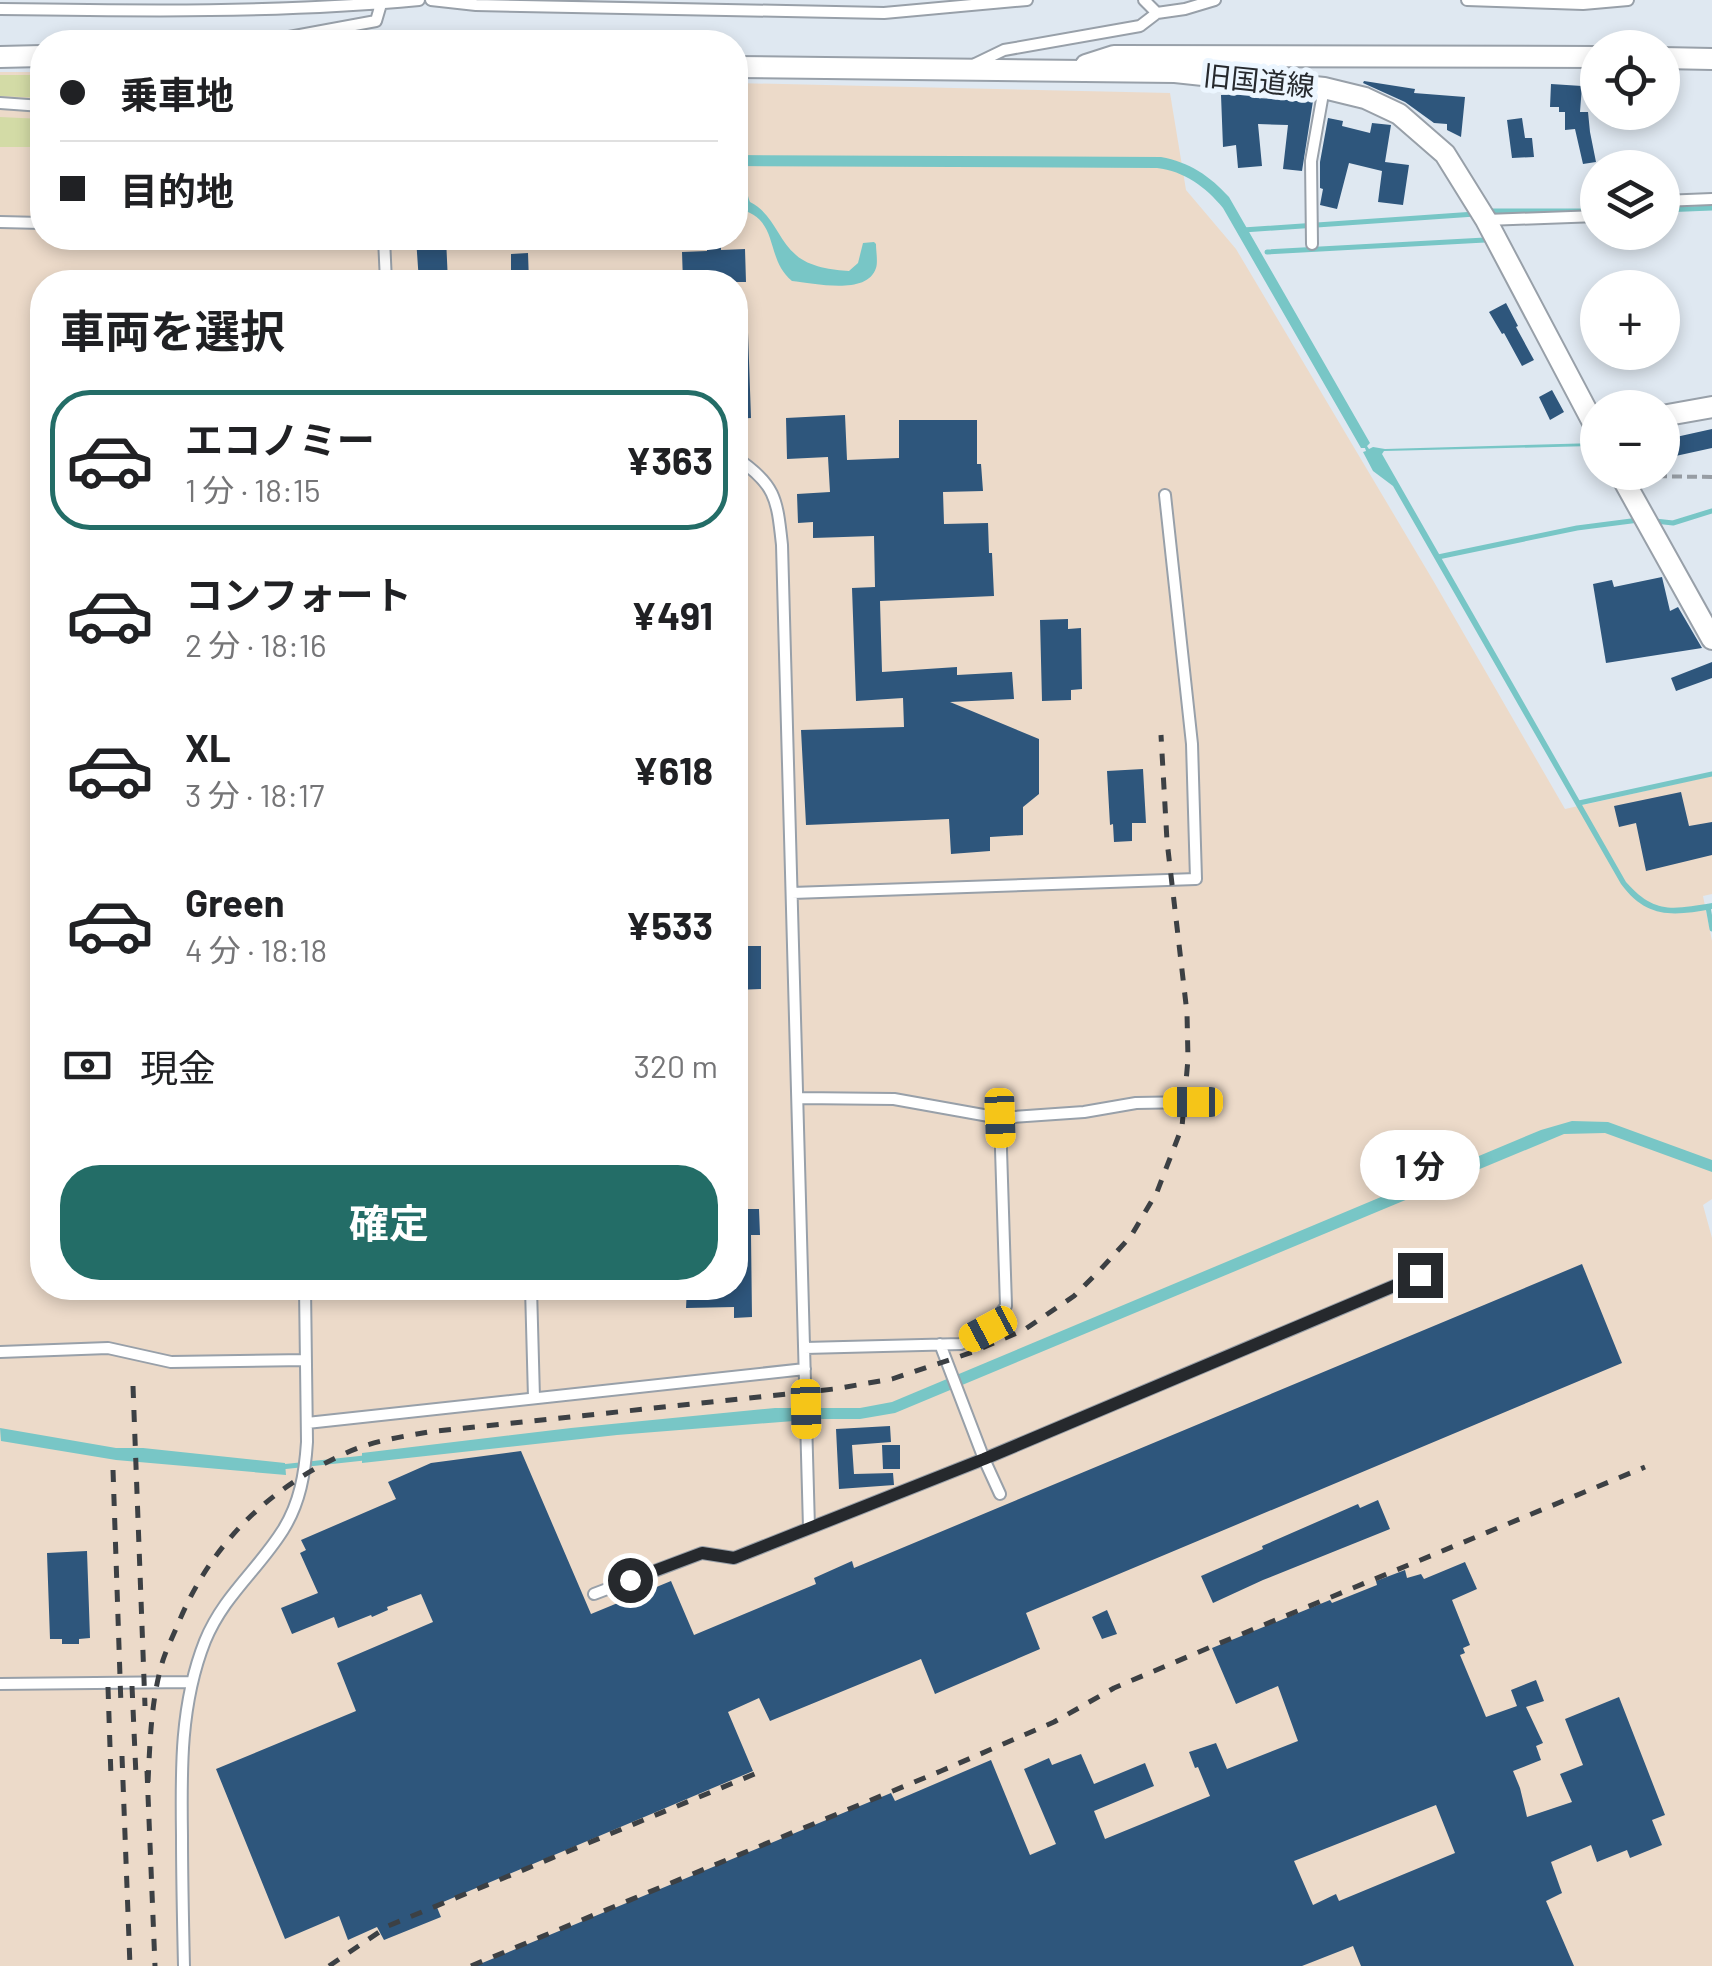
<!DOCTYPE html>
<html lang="ja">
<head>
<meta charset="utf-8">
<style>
  :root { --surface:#fff; --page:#f2f2f2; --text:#202124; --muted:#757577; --line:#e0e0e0; --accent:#236d67 }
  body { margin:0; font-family:Barlow,"Noto Sans JP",sans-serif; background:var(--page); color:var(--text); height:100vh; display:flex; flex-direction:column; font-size:38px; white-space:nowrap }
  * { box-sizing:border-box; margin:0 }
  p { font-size:32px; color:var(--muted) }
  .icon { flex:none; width:55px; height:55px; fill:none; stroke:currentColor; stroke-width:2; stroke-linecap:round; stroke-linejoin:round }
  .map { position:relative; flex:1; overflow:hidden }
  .sheet { position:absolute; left:30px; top:270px; width:718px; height:1030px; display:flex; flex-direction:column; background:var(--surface); border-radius:40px; box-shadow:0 5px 15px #0003 }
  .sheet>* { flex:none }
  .hud { position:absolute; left:30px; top:30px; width:718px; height:220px; border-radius:40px; box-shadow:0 5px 15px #0003; display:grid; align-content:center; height:220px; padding:0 30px; background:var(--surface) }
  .controls { position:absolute; left:1580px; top:30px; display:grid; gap:20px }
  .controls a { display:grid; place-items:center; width:100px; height:100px; border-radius:50%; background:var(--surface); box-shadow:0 5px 15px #0003; font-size:50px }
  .end { position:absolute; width:45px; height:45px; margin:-22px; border:12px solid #26292d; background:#fff; box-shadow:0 0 0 5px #fff }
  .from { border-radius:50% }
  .bubble { position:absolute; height:70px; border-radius:35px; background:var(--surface); box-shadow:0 5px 15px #0003; font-size:32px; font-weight:700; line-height:70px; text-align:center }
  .car { position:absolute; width:30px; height:60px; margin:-30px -15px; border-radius:12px; box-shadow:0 0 8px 2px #0007; background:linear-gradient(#f5c518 24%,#345 0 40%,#f5c518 0 76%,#345 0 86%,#f5c518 0) }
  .hud b { display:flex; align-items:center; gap:35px; height:95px; font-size:38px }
  .hud b+b { border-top:2px solid var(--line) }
  .hud i { width:25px; height:25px; background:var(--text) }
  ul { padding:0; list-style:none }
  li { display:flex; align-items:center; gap:30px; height:140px; margin:0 20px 15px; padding:0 10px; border:5px solid transparent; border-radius:40px }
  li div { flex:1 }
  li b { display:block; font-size:38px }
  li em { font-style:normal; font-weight:700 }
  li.active { border-color:var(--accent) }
  li>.icon { width:90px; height:90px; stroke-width:1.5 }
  h2 { padding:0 30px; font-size:45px; line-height:120px }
  .pay { display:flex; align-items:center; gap:25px; height:110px; padding:0 30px; font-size:38px }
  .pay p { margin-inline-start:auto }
  .primary-button { display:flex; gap:20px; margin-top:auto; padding:20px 30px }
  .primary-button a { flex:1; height:115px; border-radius:40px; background:var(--accent); color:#fff; font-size:40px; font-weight:700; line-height:115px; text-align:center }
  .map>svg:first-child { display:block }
  .industrial { fill:#ecdac9; fill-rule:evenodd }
  .green { fill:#d3dba6 }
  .water { fill:#78c6c6 }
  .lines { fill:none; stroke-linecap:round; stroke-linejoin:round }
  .stream { stroke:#78c6c6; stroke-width:5 }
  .building { fill:#2e567c; fill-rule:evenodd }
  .service-casing { stroke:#98a0a9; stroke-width:14 }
  .minor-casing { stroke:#98a0a9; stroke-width:24 }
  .path { stroke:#979da4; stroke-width:4; stroke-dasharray:10 5; stroke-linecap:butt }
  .service { stroke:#fff; stroke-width:10 }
  .minor { stroke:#fff; stroke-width:20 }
  .rail { stroke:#3c4044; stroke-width:5; stroke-dasharray:12 12; stroke-linecap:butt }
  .route { stroke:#26292d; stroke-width:12 }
  .labels { text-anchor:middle; stroke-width:10; stroke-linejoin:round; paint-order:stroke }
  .street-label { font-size:28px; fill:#26292d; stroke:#ecf6ff }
</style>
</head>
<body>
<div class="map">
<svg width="1712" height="1966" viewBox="0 0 1712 1966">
  <rect width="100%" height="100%" fill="#dfe8f1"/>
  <path class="industrial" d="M0,72H42V238H735V83L1170,93L1186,190L1236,249L1434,582L1565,809L1712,776V894L1703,896L1712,941V1199L1703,1205L1712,1238V1966H0ZM42,282H735V1288H42Z"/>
  <path class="green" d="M0,75H42V98L0,96Z
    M0,117L42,119V147H0Z"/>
  <path class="water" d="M735,155L1161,157C1189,162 1210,176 1229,197L1370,443L1367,446L1369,449L1373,447L1385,449L1597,443V445L1592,446L1384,451L1382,454L1626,882C1655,915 1673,909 1712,903V909C1673,916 1647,919 1621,884L1393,486L1373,471L1363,452L1366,451L1365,448H1361L1223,208C1206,187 1184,171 1157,168L735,166Z
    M735,186C748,186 746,191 750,202C774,214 777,239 796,255C809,267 833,270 849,271L858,263L863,243L874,242L876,244C876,251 878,262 876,268C867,296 814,283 792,281C763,257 782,217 735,208Z
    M1572,1121L1608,1122L1712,1160V1172L1605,1133L1564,1134L895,1413L860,1419H819L617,1435L362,1463V1453L571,1428L775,1408H860L892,1402L1541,1130Z
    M0,1428L116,1448H143L285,1463L286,1475L116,1460L1,1441Z"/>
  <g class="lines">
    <path class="stream" d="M1662,210L1712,208
      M1490,211H1598
      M1243,230L1475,214
      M1267,252L1485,240
      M1655,521L1673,523L1712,511
      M1438,557L1577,528L1639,520
      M1579,803L1712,774
      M1708,907L1712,929
      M281,1467L364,1458"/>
  </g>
  <path class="building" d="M1364,81L1415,89L1414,93L1465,97L1461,137L1447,130V124L1434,123L1405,102L1363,83Z
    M1551,84L1582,86L1580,112H1588L1590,132L1596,162L1583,164L1575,129L1565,130V112H1559V107H1550Z
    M1253,94L1256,95V98L1313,101L1302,171L1283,169L1288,125L1258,124L1262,166L1238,168L1236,145L1223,147L1221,95Z
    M1328,118L1343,121L1342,126L1370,133L1372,123L1391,125L1385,162L1409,165L1403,205L1378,202L1382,171L1349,163L1337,209L1320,205L1323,189L1320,188V162Z
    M1522,118L1525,138H1532L1534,157L1512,158L1507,120Z
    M416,238H446L448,282H419Z
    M707,238H721V250L745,249L746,282H683L682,252L707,251Z
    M528,253L529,282H511V254Z
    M1506,303L1518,326L1516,327L1534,360L1522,366L1504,333L1502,334L1489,312Z
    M735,304H747L751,418L735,419Z
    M1552,390L1564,412L1550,420L1539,397Z
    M845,415L847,460L899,458V420H977V464H981L983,491L943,492L944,524L988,523L989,553H992L994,596L880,601L882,672L957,667V675L1012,672L1014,699L950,702L1039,739V794L1023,807V835L990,837V851L951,854L949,819L806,825L801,730L904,727L903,698L856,701L852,588L875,587L874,536L813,538V522L798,523L797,494L830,492L828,457L787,459L786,418Z
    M1712,429V448L1671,457L1667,439Z
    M1662,577L1670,611L1678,607L1702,648L1606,663L1593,584L1612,580L1614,587Z
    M1068,619V629L1081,628L1082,689L1071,690V700L1042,701L1040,620Z
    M1712,662V678L1676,691L1671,678Z
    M1143,769L1146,823H1132V841L1114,842L1113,824L1110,825L1107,771Z
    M1681,792L1689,826L1712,822V855L1646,871L1636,823L1619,827L1614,806Z
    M735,946H761V989L735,990Z
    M735,1209H759L760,1235H751L752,1317L734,1318V1307L686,1308L687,1288H735Z
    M1582,1264L1622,1363L1026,1613L1040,1649L935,1694L921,1659L770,1721L759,1698L728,1712L753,1771L436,1905L441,1917L384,1940L377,1927L348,1940L339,1916L285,1939L216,1769L356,1711L337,1663L433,1622L421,1594L387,1607L388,1610L372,1617L371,1615L338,1628L334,1617L292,1634L281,1608L318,1593L300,1553L306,1550L301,1540L396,1499L388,1482L431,1463L521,1451L591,1614L671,1581L694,1635L816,1584L814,1578L852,1561L854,1568Z
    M890,1426L891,1442L852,1445L854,1474L893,1473L894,1485L839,1489L836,1429Z
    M882,1445H900V1469H883Z
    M1378,1500L1390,1529L1263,1580L1213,1603L1201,1576L1263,1549L1262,1546L1358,1504L1360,1508Z
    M87,1551L90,1638L79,1639V1644H62V1639H50L47,1553Z
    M1465,1562L1477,1589L1452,1600L1470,1645L1463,1648L1465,1653L1460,1655L1486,1717L1517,1706L1511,1690L1536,1680L1544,1701L1526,1707L1543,1743L1536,1746L1541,1760L1513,1771L1520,1788L1527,1817L1572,1802L1560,1774L1583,1765L1565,1719L1619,1697L1665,1815L1652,1820L1662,1845L1630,1858L1627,1850L1597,1862L1591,1845L1551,1862L1562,1893L1546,1901L1574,1966H1361L1353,1946L1302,1966H475L891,1793L895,1801L991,1760L1030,1855L1056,1844L1024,1769L1049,1758L1052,1765L1081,1754L1094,1784L1145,1763L1154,1786L1094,1811L1105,1839L1210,1796L1198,1767L1195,1768L1189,1752L1216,1743L1227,1769L1298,1741L1278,1686L1236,1704L1212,1648L1330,1600L1332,1603L1377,1585L1376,1581L1405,1570L1407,1578L1421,1574L1424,1579ZM1436,1805L1455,1853L1339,1901L1336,1894L1313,1905L1294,1861Z
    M1107,1610L1117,1634L1102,1639L1092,1617Z"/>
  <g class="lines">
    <defs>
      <path id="service" d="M431,0L476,5L884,13L1027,0
        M1144,0L1157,13
        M1467,0L1583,4L1628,0
        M0,9C139,11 280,13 419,0
        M262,42L376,21L381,4
        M975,64L1004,50L1140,26L1157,13L1185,9L1215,0
        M0,103L42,106
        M1662,201L1712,199
        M1486,220L1598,216
        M0,222L42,223
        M384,238L386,282
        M1312,244L1311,161L1324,88
        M735,457C776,484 777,499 782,545L809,1528
        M792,893L1196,879L1192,744L1165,495
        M798,1098L894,1099L1000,1118L1084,1112L1136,1103L1193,1102
        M531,1288L534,1398
        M940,1344L984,1459L1000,1494
        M805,1348L961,1344L988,1329L1006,1306L1000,1118
        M0,1352L108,1348L171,1362L306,1360
        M307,1423L805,1369
        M594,1594L702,1553L734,1558L984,1459L1420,1275
        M0,1684L190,1682
        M184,1966C183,1923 182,1880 182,1836C181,1770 180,1704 205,1641C224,1595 258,1570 283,1530C300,1503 305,1473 307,1442L305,1288"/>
      <path id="minor" d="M0,57L42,56
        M1662,58L1712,59
        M1086,65L1114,56L1598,57
        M735,67L1175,72L1324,88L1365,98L1399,114L1445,154L1486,220L1598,432
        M1662,416L1712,407
        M1619,472L1712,639"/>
    </defs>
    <use href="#service" class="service-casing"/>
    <use href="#minor" class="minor-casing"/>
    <path class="path" d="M1642,476L1712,477"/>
    <use href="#service" class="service"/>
    <use href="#minor" class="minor"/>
    <path class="rail" d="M133,1386L145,1706
      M113,1470L121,1706
      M132,1686L136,1776
      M108,1687L111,1777
      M122,1756L130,1966
      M147,1771L155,1966
      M148,1782C150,1742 151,1699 163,1660C167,1648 173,1636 178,1624C211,1544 267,1489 346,1453C372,1441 401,1437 428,1432L834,1389L892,1379L973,1352L1024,1330L1074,1296L1100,1270L1131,1236L1157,1192L1182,1127L1188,1059L1187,1013L1167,841L1161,735
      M329,1966L388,1926L757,1773
      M471,1966L941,1771L1054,1722L1114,1688L1213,1646L1645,1467"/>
  </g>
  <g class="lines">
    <path class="route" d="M630,1580L702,1553L734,1558L984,1459L1420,1275"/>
  </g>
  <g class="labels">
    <g class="street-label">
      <text transform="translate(1259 81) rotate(6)" y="10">旧国道線</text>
    </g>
  </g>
</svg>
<div class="controls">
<a><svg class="icon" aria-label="locate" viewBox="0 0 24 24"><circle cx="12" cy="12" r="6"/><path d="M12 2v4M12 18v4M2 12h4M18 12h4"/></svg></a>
<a><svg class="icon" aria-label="layers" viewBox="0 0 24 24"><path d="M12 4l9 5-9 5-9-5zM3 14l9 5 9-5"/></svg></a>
<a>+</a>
<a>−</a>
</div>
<i class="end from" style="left:630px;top:1580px"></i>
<i class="end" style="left:1420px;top:1275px"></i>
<div class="bubble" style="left:1360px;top:1130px;width:120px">1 分</div>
<i class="car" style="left:1193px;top:1102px;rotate:270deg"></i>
<i class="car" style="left:1000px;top:1118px;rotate:178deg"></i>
<i class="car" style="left:988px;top:1329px;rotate:242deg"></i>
<i class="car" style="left:806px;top:1409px;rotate:179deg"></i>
<div class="hud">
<b><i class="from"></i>乗車地</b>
<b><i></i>目的地</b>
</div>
<section class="sheet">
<h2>車両を選択</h2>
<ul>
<li class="active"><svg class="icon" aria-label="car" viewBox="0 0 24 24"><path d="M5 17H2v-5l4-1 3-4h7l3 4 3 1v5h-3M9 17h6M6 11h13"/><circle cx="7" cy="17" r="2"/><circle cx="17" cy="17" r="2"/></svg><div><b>エコノミー</b><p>1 分 · 18:15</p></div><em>¥363</em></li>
<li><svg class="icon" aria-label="car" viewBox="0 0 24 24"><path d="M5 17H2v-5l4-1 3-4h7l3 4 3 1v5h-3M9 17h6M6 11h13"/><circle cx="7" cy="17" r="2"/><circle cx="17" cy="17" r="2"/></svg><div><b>コンフォート</b><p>2 分 · 18:16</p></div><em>¥491</em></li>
<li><svg class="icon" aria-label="car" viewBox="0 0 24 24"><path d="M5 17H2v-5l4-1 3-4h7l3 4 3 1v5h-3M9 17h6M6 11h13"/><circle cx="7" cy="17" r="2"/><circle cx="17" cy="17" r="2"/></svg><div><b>XL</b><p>3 分 · 18:17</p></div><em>¥618</em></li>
<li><svg class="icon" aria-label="car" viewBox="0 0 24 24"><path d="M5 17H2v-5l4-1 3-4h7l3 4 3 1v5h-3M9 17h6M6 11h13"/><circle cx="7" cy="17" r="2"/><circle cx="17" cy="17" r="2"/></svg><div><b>Green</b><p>4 分 · 18:18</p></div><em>¥533</em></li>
</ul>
<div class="pay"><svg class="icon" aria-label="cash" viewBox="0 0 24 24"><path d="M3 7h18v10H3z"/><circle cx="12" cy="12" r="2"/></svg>現金<p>320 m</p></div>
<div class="primary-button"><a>確定</a></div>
</section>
</div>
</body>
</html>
